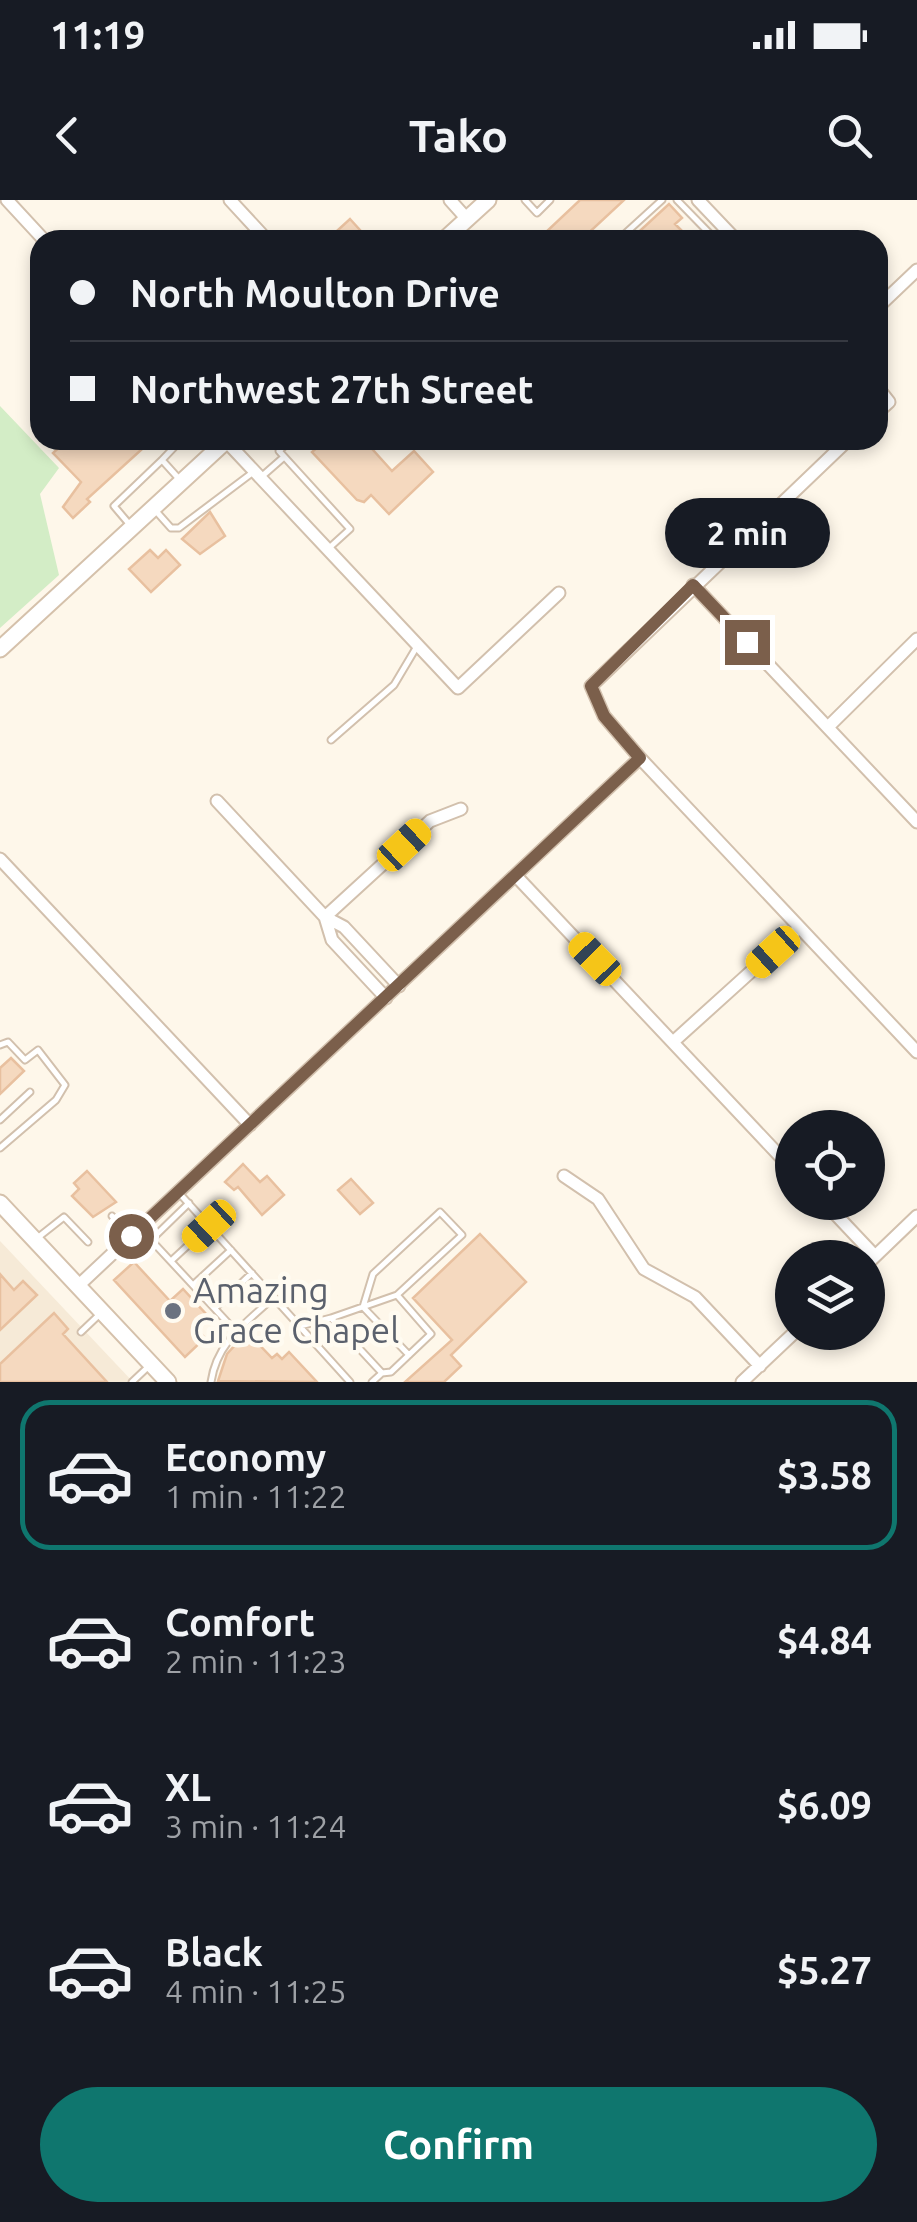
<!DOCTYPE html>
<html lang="en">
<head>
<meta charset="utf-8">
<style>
  :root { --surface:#171b24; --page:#242831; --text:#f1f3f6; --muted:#9ea1a6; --line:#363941; --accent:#0f766e }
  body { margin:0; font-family:Ubuntu,sans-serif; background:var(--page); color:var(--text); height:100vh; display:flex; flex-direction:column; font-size:38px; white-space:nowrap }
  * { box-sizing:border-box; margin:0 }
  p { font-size:32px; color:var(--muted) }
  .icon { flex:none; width:55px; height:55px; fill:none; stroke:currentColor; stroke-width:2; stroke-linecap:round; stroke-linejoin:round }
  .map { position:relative; height:1182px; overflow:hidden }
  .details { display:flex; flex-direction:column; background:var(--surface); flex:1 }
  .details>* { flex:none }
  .banner { position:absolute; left:30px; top:30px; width:858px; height:220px; border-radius:30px; box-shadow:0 5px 15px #0003; display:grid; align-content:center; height:220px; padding:0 40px; background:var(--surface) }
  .fabs { position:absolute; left:775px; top:910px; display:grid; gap:20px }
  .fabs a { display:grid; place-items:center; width:110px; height:110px; border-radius:50%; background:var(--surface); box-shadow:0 5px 15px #0003; font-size:50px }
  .end { position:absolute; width:45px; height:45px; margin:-22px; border:12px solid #7b5f4b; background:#fff; box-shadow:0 0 0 5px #fff }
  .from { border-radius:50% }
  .bubble { position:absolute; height:70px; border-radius:35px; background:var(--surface); box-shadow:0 5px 15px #0003; font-size:32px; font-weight:700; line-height:70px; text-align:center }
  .car { position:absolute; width:30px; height:60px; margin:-30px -15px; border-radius:12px; box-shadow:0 0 8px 2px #0007; background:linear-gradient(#f5c518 24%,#345 0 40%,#f5c518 0 76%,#345 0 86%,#f5c518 0) }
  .banner b { display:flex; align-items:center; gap:35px; height:95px; font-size:38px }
  .banner b+b { border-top:2px solid var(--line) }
  .banner i { width:25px; height:25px; background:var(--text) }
  ul { padding:18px 0 0; list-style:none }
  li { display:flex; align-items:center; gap:30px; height:150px; margin:0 20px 15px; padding:0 20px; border:5px solid transparent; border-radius:30px }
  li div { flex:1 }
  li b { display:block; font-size:38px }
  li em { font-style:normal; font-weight:700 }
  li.active { border-color:var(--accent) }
  li>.icon { width:90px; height:90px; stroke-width:1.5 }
  .button { display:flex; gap:20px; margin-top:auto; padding:20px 40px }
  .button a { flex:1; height:115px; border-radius:60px; background:var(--accent); color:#fff; font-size:40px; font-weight:700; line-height:115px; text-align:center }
  .status { display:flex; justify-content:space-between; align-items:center; height:70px; padding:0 50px; background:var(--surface); direction:ltr }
  .status svg { height:28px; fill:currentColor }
  header { display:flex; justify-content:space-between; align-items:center; height:130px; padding:0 40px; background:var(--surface); font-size:45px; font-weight:700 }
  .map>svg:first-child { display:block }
  .residential { fill:#f6ead7 }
  .green { fill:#d3edc6 }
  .building { fill:#f5d9bf; stroke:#e8c09f; stroke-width:2.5 }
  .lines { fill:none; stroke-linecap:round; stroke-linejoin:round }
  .lane-casing { stroke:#d2c0ad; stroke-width:9 }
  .street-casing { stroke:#d2c0ad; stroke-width:15 }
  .secondary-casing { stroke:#d5c1ab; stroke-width:19 }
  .lane { stroke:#fff; stroke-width:5 }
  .street { stroke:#fff; stroke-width:11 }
  .secondary { stroke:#fff; stroke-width:15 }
  .route { stroke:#7b5f4b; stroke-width:12 }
  .worship-dot { fill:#6b7280; stroke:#fffbf1; stroke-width:4 }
  .labels { text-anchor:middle; stroke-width:9; stroke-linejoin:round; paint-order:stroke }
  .worship-label { font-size:35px; fill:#5b616d; stroke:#fffbf1; text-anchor:start }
</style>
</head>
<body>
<div class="status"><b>11:19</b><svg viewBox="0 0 49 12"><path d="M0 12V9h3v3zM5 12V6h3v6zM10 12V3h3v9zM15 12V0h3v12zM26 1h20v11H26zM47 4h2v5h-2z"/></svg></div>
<header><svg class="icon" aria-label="back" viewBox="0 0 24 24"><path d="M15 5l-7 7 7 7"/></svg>Tako<svg class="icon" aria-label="search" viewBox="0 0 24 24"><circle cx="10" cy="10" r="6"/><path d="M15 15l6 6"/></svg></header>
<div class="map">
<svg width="917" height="1182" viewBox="0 0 917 1182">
  <rect width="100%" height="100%" fill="#fef7ea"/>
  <path class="residential" d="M0,1041L133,1182H0Z"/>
  <path class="green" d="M0,206L59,268L40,294L59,375L0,428Z"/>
  <path class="building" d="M580,0H624L581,40H553L546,32Z
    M669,4L682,18L675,24L691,40H630Z
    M350,19L369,40H327Z
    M67,240H152L87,299L90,302L73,318L63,307L81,282L53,253Z
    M315,240H364L392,271L414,251L433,272L389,314L371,295L364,302L357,300L312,252L320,245Z
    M210,312L225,336L200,354L182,339Z
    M150,350L158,358L166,350L180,365L151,392L129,369Z
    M11,858L24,871L0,894V868Z
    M243,964L260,982L267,976L284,995L262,1015L238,987L234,990L225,982Z
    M87,971L116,1002L93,1017L72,996L79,989L74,983Z
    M351,979L373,1003L360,1014L338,990Z
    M480,1034L526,1082L451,1155L461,1166L444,1182H405L452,1140L413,1098Z
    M134,1062L170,1101L183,1089L207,1115L194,1127L205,1138L185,1157L114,1080Z
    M0,1074L14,1090L23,1081L37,1095L0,1130Z
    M54,1113L68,1129L63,1134L107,1182H0V1164Z
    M247,1132L272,1158L277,1154L282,1159L289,1152L317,1182L218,1181L227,1154Z"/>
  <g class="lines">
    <defs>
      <path id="lane" d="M525,0L537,13L550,0
        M677,0L716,40
        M618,40L662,0
        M291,240L279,251L350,329L328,349
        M162,260L181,240
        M260,278L284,257
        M155,310L171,328H179L252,273
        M130,325L114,306L162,260L180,280
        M331,540L394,485L416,448
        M0,845L8,842L25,860L38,850L65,885L56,900L0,948
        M0,920L30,892
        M180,994L350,1182
        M189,1003L151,1040L229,1124
        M112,1016L131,1036
        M36,1039L64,1017L88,1042
        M171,1061L209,1026
        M193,1085L231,1050
        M397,1095L462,1035L440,1012L373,1074L363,1107L409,1155
        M215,1108L252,1073
        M331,1118L397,1095L431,1134L391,1172L382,1173
        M300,1126L331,1118L382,1173L372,1182
        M81,1132L101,1113
        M132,1182L149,1166
        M211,1182C217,1142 245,1124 274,1097"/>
      <path id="street" d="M7,0L44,40
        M230,0L267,40
        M450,0L467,19
        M698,0L736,40
        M878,107L917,70
        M878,188L889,202L878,212
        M225,240L458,488L559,393
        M848,240L591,486L604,516L640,558L917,852
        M693,385L917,622
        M828,527L917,439
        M217,601L325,717L344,727L399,786
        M0,659L250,925
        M517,677L792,969
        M325,717L430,621L461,609
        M325,717L332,740L386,798
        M673,842L798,729
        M564,976L598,999L644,1069L695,1097L760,1166
        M824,1002L875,1056
        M868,1063L917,1016
        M78,1086L640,558
        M742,1182L795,1132"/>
      <path id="secondary" d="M444,40L488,0
        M0,449L227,240
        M0,1003L168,1182"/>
    </defs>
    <use href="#lane" class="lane-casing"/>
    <use href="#street" class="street-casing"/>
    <use href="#secondary" class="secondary-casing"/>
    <use href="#lane" class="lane"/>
    <use href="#street" class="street"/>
    <use href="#secondary" class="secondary"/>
  </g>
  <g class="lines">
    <path class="route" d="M131,1036L640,558L604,516L591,486L693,385L747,442"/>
  </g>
  <circle class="worship-dot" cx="173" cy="1111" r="10"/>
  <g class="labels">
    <g class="worship-label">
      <text x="193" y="1103">Amazing<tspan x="193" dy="40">Grace Chapel</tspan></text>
    </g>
  </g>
</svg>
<div class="fabs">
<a><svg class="icon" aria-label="locate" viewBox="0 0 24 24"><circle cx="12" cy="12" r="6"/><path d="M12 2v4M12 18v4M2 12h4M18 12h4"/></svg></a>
<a><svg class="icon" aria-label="layers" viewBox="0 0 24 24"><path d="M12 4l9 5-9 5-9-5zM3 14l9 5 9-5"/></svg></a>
</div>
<i class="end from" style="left:131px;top:1036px"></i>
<i class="end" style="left:747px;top:442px"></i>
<div class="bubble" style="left:665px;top:298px;width:165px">2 min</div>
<i class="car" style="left:404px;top:645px;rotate:47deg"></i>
<i class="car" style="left:773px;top:752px;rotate:228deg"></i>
<i class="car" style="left:595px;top:759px;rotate:316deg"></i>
<i class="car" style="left:209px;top:1026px;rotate:227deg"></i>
<div class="banner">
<b><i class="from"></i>North Moulton Drive</b>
<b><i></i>Northwest 27th Street</b>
</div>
</div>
<section class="details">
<ul>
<li class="active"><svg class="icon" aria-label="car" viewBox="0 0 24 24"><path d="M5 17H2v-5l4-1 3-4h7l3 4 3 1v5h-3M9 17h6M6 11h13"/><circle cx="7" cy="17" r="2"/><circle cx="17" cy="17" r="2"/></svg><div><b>Economy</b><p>1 min · 11:22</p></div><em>$3.58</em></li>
<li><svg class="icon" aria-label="car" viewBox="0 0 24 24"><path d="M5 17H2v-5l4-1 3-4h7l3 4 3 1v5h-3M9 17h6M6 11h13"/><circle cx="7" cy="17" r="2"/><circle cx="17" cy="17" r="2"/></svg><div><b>Comfort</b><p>2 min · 11:23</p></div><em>$4.84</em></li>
<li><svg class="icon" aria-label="car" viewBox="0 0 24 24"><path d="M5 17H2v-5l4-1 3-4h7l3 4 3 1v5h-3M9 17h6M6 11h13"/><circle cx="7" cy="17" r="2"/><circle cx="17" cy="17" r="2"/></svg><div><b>XL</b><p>3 min · 11:24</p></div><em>$6.09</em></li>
<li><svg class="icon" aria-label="car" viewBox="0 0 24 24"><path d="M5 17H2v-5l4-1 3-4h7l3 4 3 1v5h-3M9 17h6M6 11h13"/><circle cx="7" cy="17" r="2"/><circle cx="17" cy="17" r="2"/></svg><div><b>Black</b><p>4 min · 11:25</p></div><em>$5.27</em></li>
</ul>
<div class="button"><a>Confirm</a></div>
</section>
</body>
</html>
